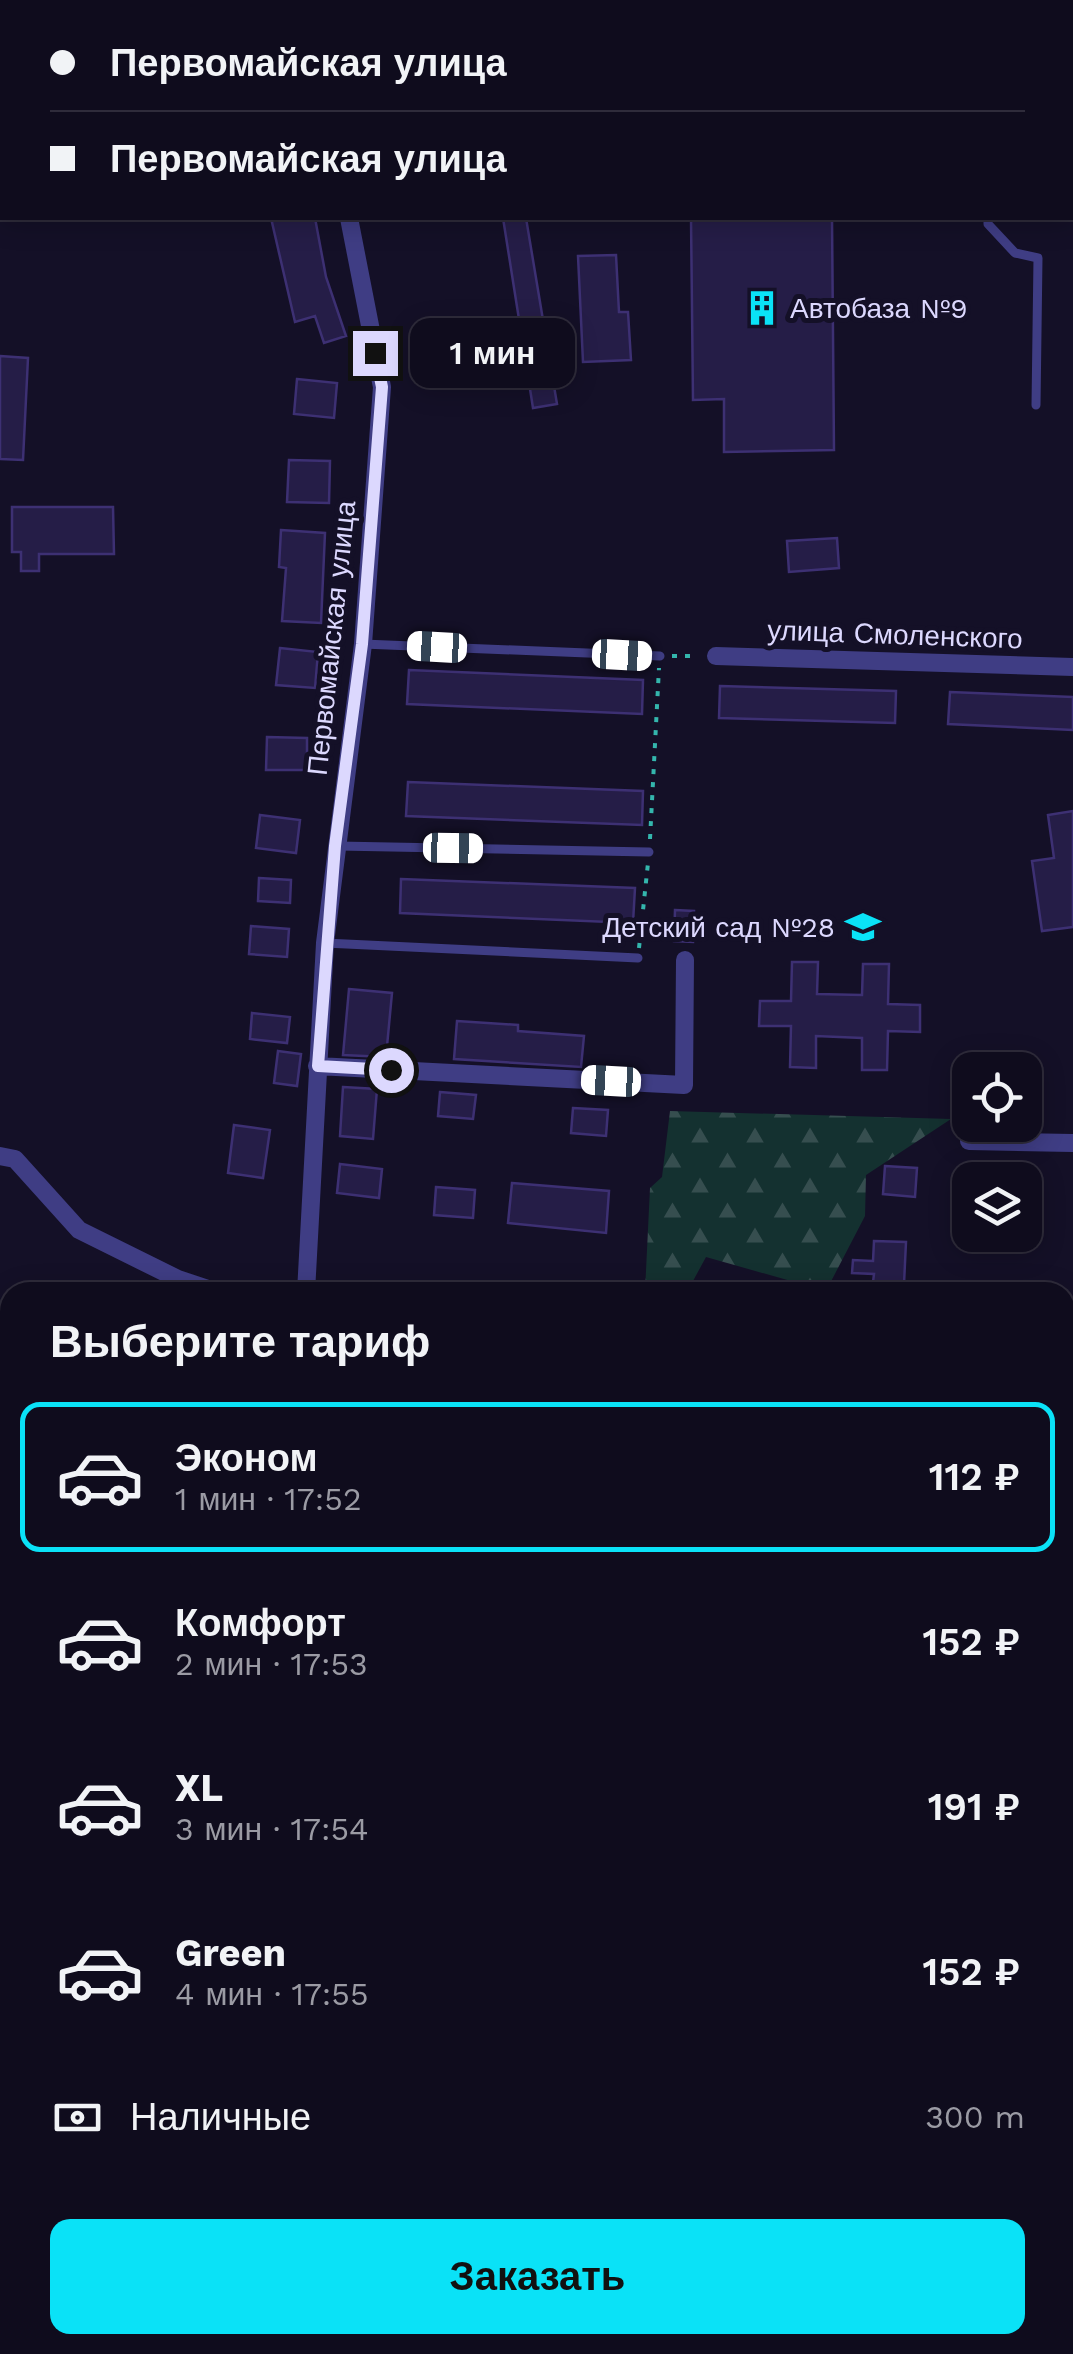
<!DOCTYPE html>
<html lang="ru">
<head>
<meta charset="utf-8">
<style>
  :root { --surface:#0f0c1d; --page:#1d1a2a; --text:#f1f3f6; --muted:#9b9ba4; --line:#2f2c3b; --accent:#0ae2f7 }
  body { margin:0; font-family:"Work Sans",sans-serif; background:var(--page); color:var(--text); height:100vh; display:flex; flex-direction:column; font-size:38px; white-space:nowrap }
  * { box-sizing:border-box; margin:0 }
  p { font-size:32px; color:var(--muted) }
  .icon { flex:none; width:55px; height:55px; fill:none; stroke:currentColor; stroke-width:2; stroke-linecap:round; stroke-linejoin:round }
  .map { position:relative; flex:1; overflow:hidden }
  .sheet { position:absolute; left:0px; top:1282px; width:1075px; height:1072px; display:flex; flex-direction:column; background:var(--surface); border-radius:30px 30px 0 0; box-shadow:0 5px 25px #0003,0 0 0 2px var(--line) }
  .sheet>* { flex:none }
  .guide { position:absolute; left:0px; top:0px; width:1075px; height:220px; box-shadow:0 5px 25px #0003,0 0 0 2px var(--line); display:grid; align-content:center; height:220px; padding:0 50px; background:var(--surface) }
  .controls { position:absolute; left:952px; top:1052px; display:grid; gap:20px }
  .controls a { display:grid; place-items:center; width:90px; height:90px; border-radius:20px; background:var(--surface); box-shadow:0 5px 25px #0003,0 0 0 2px var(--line); font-size:50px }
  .end { position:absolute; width:45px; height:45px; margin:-22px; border:12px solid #dcd8fe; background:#111; box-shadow:0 0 0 5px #111 }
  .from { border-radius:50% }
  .bubble { position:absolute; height:70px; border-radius:20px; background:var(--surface); box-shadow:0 5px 25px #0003,0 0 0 2px var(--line); font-size:32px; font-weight:600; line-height:70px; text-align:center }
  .car { position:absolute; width:30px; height:60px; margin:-30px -15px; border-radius:12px; box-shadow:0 0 8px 2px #0007; background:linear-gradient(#fff 24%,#345 0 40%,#fff 0 76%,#345 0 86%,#fff 0) }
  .guide b { display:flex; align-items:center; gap:35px; height:95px; font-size:38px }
  .guide b+b { border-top:2px solid var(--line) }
  .guide i { width:25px; height:25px; background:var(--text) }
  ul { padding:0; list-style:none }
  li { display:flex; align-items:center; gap:30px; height:150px; margin:0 20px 15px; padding:0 30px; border:5px solid transparent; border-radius:20px }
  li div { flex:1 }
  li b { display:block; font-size:38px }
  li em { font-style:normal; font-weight:600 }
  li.active { border-color:var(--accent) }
  li>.icon { width:90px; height:90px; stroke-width:1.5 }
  h2 { padding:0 50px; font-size:45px; line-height:120px }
  .pay { display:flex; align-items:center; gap:25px; height:110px; padding:0 50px; font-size:38px }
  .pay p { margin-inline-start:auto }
  .primary-button { display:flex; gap:20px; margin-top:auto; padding:20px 50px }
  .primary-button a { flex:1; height:115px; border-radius:20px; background:var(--accent); color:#111; font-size:40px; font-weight:600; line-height:115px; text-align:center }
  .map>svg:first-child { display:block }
  .forest { fill:url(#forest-firs) }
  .building { fill:#251d47; stroke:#3d3073; stroke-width:2.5 }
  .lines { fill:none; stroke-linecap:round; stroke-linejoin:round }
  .path { stroke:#34b6ad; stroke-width:4; stroke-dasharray:5 8; stroke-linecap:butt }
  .service { stroke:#3f3d84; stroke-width:9 }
  .minor { stroke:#3f3d84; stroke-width:18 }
  .secondary { stroke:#7472fb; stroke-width:25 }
  .route { stroke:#dcd8fe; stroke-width:12 }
  .labels { text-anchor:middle; stroke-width:10; stroke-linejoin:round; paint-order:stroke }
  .poi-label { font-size:28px; fill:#dcd8fe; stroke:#141027; text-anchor:start }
  .street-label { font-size:28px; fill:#dcd8fe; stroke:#141027 }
</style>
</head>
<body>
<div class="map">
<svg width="1073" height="2354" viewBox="0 0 1073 2354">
  <defs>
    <pattern id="forest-firs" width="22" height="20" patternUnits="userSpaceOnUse" patternTransform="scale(2.5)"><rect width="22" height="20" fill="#143130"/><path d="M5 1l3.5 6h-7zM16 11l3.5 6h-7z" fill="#364e4f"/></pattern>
  </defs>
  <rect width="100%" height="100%" fill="#141027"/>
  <path class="forest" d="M670,1111L951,1119L866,1175L865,1216L826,1291L706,1257L687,1292H645L650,1188L662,1177Z"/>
  <path class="building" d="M271,218H315L326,277L346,336L324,343L315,316L295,322Z
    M503,218H526L557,404L533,408Z
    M691,218H832L834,450L724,452V399L693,400Z
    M616,255L619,312H628L631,360L583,362L578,256Z
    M0,356L28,358L23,460L0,459Z
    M297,379L337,383L334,418L294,414Z
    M289,460L330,461L329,503L287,502Z
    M12,507H113L114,554H39V571H21V552H12Z
    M281,530L325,533L321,623L282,621L286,568L279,567Z
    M837,538L839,568L789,572L787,541Z
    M280,648L318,652L315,688L276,685Z
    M409,670L643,680L642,714L407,704Z
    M720,686L896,691L895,723L719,718Z
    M950,692L1073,697V730L948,724Z
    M267,737L307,738V770H266Z
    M408,782L643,791L642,825L406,816Z
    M1073,811V927L1042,931L1032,861L1054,858L1048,815Z
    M260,815L300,820L296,853L256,848Z
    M259,878L291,880L290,903L258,901Z
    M401,879L635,888L633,923L400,913Z
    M675,910L694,911L693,942L674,941Z
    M251,926L289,929L287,957L249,954Z
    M792,962H818L817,994L862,995L863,964H889L888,1004L920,1005V1032L888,1031L887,1070H862V1038L816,1036V1068L790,1067L791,1026H759L760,1001H791Z
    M349,989L392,993L386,1057L343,1055Z
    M252,1013L290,1017L287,1043L250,1039Z
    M457,1021L518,1025V1031L584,1036L581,1067L454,1059Z
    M278,1051L301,1054L297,1086L274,1083Z
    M343,1087L377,1089L373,1139L340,1136Z
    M440,1092L476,1095L473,1119L438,1116Z
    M573,1108L608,1110L606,1136L571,1133Z
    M234,1125L270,1130L263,1178L228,1173Z
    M340,1164L382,1169L379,1198L337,1193Z
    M885,1166L917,1168L915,1197L883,1194Z
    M512,1183L609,1191L606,1233L508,1223Z
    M436,1187L475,1190L473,1218L434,1215Z
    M874,1241L906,1242L904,1284L873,1282L874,1274L852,1273L853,1260L873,1261Z"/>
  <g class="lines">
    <path class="path" d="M1000,0L1001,2
      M1029,0L1034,2
      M1072,21L1073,22
      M672,656H698
      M650,839L659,668
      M639,948L648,863
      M155,2354L159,2345"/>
    <path class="service" d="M965,2L966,0
      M1072,135H1073
      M988,218V224L1015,253L1038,258L1036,405
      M363,644L660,656
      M338,846L649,852
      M325,943L638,958"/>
    <path class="minor" d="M306,0L307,2
      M0,140H2
      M716,656L1073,667
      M317,1066L684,1085L685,960
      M969,1141L1073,1143
      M0,1156L15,1159L79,1230L178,1279L217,1292
      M306,1292L325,943L363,644L382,387L349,218
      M95,2354L99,2345"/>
    <path class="secondary" d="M0,1558L10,1557
      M1065,1574L1073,1577"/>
  </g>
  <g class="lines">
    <path class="route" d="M375,353L382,387L362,644L335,846L318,1066L391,1070"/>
  </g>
  <defs>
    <symbol id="building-bare" viewBox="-9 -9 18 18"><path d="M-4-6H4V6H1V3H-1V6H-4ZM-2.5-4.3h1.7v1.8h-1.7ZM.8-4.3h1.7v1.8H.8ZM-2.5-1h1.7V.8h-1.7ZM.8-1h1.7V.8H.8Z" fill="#0ae2f7" stroke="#141027" stroke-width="2.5" paint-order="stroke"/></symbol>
    <symbol id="school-bare" viewBox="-9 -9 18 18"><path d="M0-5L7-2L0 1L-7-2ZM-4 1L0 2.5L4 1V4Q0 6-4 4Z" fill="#0ae2f7" stroke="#141027" stroke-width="2.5" paint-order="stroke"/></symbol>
  </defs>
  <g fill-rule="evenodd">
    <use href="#building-bare" x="737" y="283" width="50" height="50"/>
    <use href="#school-bare" x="838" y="902" width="50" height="50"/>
  </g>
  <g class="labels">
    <g class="poi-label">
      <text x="790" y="318">Автобаза №9</text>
      <text x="835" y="937" text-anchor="end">Детский сад №28</text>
    </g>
    <g class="street-label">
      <text transform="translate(895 634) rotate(2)" y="10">улица Смоленского</text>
      <text transform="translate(331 638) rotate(-84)" y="10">Первомайская улица</text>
    </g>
  </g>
</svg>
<div class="controls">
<a><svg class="icon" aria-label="locate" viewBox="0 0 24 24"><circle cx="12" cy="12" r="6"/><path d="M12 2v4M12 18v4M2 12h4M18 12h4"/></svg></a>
<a><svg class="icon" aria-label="layers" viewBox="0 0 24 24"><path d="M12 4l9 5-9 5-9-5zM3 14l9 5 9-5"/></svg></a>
</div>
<i class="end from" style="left:391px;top:1070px"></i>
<i class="end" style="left:375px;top:353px"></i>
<div class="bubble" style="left:410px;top:318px;width:165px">1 мин</div>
<i class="car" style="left:437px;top:647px;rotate:273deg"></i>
<i class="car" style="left:622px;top:655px;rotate:93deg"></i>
<i class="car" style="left:453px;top:848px;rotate:91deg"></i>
<i class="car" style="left:611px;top:1081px;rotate:273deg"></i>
<div class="guide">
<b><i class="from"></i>Первомайская улица</b>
<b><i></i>Первомайская улица</b>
</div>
<section class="sheet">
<h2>Выберите тариф</h2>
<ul>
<li class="active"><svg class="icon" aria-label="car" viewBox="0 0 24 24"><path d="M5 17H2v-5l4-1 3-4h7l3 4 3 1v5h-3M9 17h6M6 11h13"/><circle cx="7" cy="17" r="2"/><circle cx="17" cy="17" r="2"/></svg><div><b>Эконом</b><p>1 мин · 17:52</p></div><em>112 ₽</em></li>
<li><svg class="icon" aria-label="car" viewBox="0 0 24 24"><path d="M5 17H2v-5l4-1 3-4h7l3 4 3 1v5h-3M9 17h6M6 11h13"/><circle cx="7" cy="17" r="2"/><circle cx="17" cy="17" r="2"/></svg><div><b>Комфорт</b><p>2 мин · 17:53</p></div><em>152 ₽</em></li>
<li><svg class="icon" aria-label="car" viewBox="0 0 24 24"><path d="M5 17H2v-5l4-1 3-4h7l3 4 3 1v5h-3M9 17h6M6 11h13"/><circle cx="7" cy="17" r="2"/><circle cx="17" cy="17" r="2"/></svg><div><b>XL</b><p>3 мин · 17:54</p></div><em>191 ₽</em></li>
<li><svg class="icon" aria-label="car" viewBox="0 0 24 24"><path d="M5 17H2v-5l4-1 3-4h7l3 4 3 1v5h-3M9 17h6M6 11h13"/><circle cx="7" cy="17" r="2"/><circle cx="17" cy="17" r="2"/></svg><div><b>Green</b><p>4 мин · 17:55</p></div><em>152 ₽</em></li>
</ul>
<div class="pay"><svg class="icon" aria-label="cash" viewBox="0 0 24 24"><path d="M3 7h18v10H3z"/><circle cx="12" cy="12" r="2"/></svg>Наличные<p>300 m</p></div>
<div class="primary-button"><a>Заказать</a></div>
</section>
</div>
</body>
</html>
